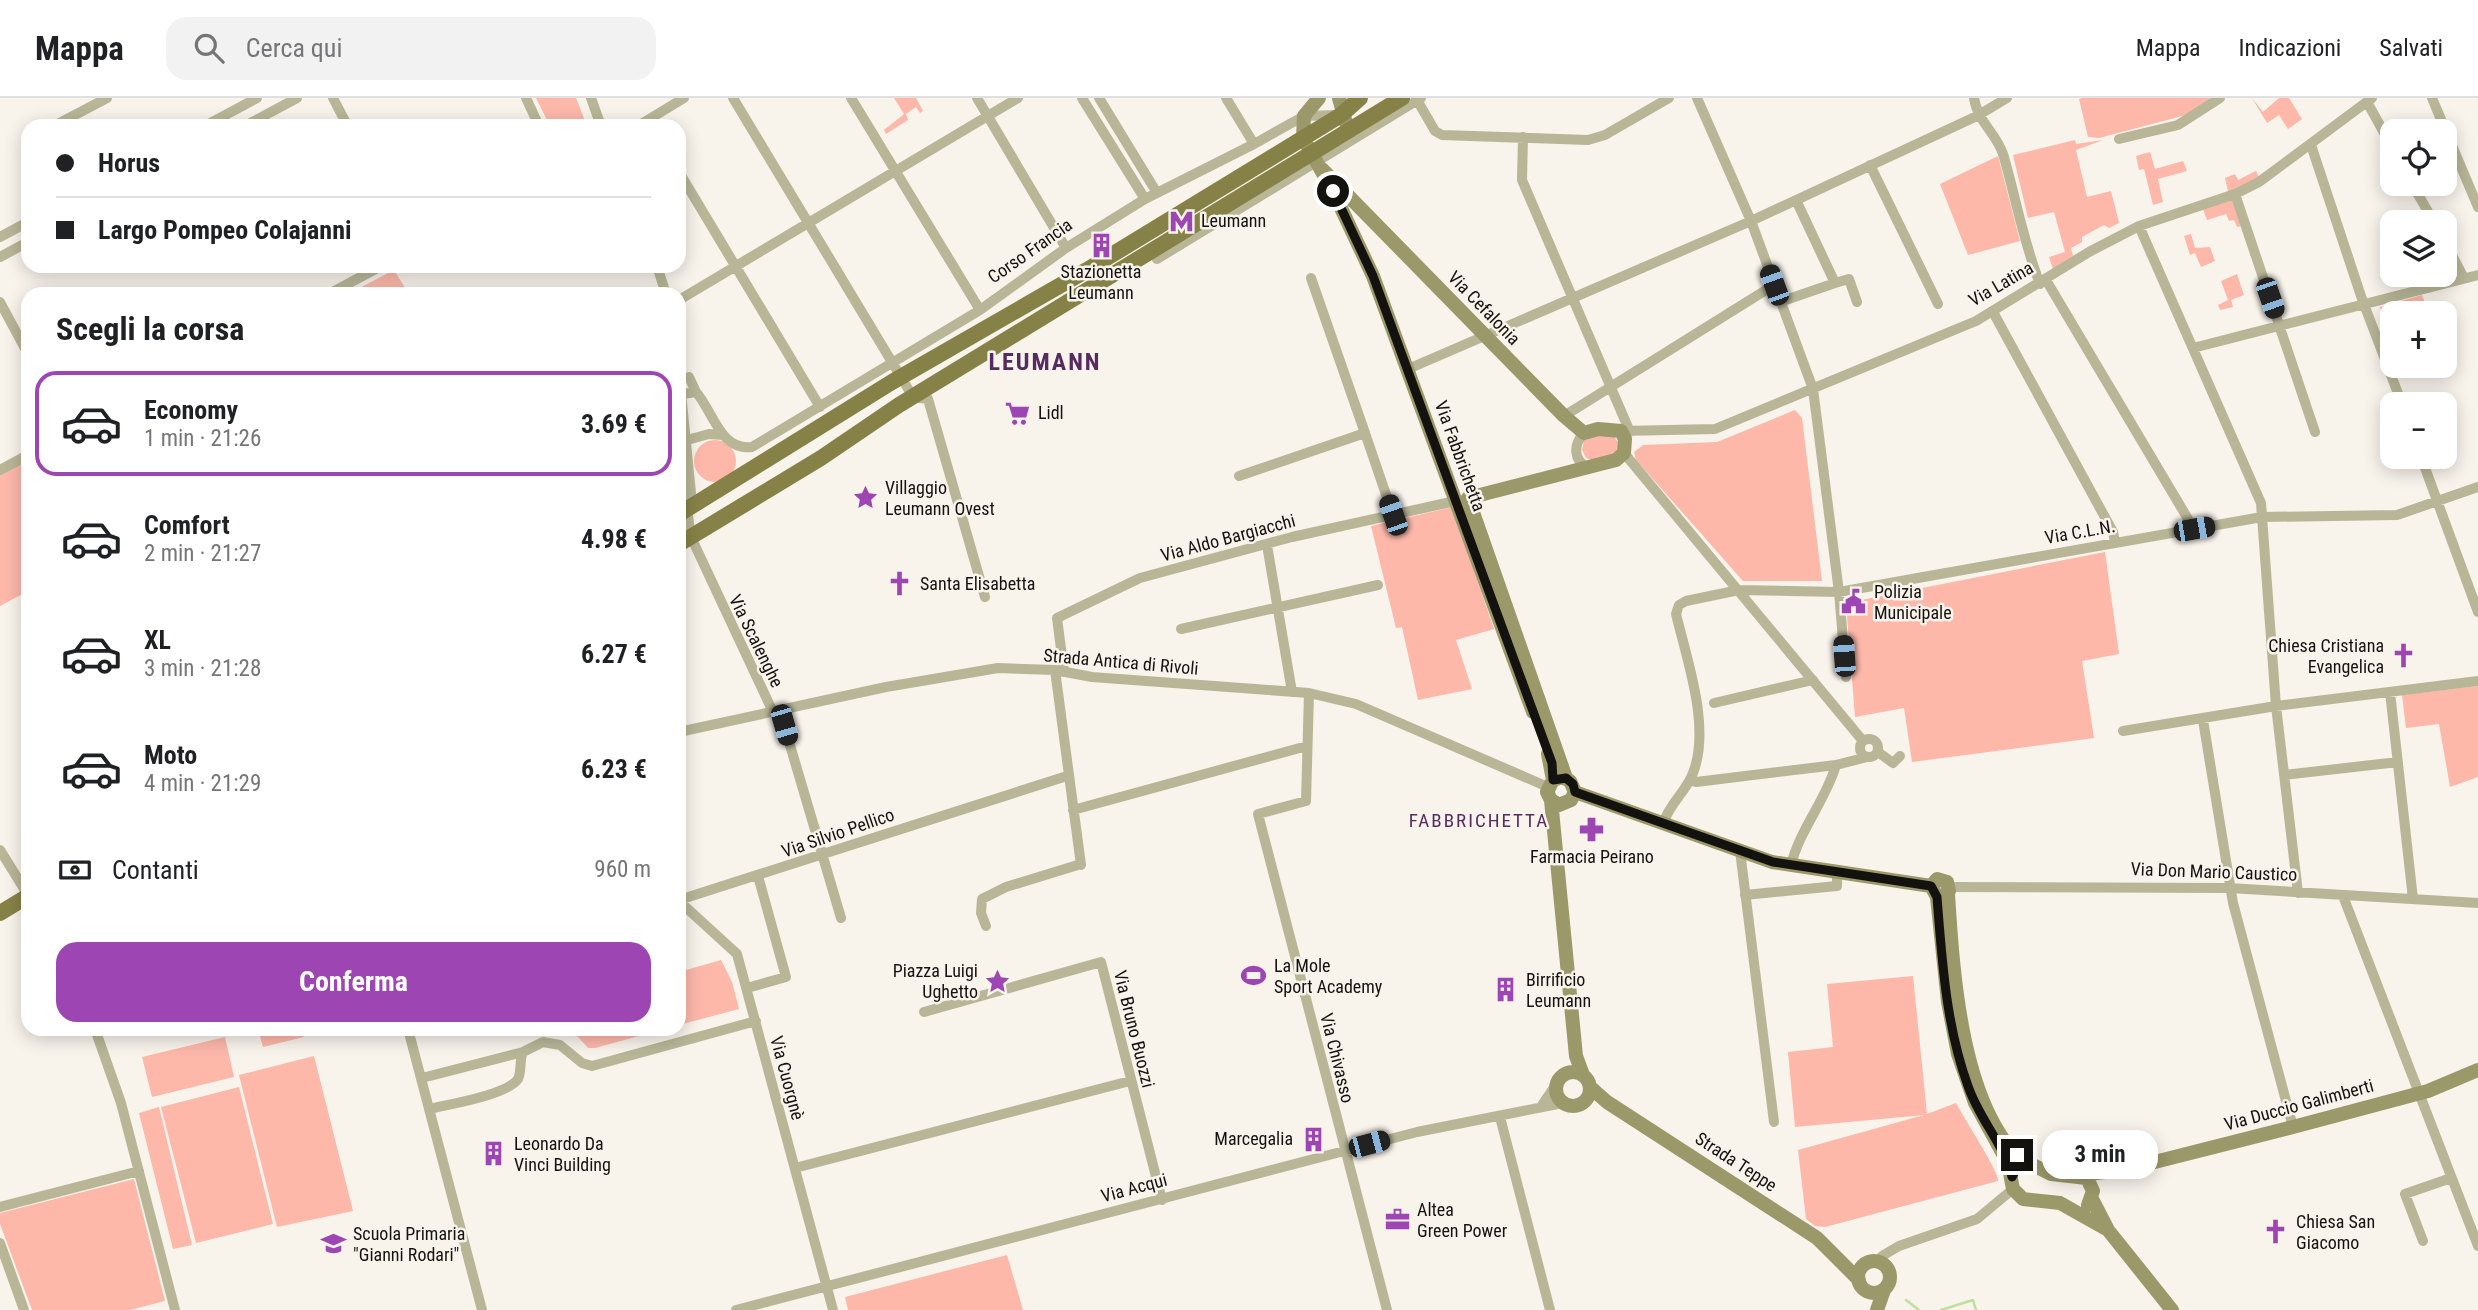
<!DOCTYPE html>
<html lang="it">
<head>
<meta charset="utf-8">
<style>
  :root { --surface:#fff; --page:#f2f2f2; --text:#202124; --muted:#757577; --line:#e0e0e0; --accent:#9d46b3 }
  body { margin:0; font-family:"Roboto Condensed",sans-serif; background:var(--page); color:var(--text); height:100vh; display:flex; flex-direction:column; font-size:26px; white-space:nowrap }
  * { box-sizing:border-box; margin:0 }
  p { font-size:23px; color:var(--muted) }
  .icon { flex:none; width:38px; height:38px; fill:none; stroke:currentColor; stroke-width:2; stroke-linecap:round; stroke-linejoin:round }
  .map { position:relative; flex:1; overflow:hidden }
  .details { position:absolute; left:21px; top:189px; width:665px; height:749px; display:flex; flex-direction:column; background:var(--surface); border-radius:21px; box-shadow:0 4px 18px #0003 }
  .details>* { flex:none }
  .hud { position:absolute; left:21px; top:21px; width:665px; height:154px; border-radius:21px; box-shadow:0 4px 18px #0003; display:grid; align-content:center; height:154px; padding:0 35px; background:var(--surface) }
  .controls { position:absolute; left:2380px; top:21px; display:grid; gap:14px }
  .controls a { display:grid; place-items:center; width:77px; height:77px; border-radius:14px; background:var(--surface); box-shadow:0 4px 18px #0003; font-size:35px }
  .end { position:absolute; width:32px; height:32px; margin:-16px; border:9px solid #14120f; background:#fff; box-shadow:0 0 0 4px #fff }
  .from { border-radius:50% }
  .bubble { position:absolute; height:49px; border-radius:21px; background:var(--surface); box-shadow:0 4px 18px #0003; font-size:23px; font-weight:700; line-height:49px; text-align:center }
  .car { position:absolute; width:21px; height:42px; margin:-21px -10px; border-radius:9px; box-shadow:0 0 5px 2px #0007; background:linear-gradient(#222 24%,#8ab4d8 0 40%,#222 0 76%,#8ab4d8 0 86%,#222 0) }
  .hud b { display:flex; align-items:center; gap:24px; height:66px; font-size:26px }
  .hud b+b { border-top:2px solid var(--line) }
  .hud i { width:18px; height:18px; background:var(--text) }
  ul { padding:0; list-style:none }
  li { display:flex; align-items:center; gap:21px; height:105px; margin:0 14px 10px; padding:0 21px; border:4px solid transparent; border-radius:21px }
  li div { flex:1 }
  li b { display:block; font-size:26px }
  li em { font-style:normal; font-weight:700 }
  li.current { border-color:var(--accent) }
  li>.icon { width:63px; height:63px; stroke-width:1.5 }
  h2 { padding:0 35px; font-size:32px; line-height:84px }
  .pay { display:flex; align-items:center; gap:18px; height:77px; padding:0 35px; font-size:26px }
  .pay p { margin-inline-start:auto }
  .button { display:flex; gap:14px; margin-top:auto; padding:14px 35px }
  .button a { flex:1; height:80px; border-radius:21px; background:var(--accent); color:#fff; font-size:28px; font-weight:700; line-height:80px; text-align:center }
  header { display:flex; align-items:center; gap:42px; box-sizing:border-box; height:98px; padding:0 35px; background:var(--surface); border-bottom:2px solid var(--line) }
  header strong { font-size:33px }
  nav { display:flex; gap:38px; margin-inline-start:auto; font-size:24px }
  .search { width:490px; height:63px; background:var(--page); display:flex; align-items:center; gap:18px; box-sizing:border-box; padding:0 24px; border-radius:21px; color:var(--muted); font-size:26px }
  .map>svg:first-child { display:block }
  .green { fill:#fdb8aa }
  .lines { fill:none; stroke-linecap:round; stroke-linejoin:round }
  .stream { stroke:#bfdf9d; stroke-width:2.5 }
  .street { stroke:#b8b697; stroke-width:10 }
  .secondary { stroke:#9b986a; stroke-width:14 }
  .primary { stroke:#868247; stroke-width:16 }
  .route { stroke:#14120f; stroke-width:9 }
  .labels { text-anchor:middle; stroke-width:5; stroke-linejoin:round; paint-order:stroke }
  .poi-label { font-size:18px; fill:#14120f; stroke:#f8f3eb; text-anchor:start }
  .street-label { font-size:18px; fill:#14120f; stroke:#f8f3eb }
  .neighbourhood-label { font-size:19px; letter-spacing:2px; fill:#552b60; stroke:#f8f3eb }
  .district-label { font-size:24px; font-weight:bold; letter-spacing:2px; fill:#552b60; stroke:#f8f3eb }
</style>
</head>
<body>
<header>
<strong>Mappa</strong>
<div class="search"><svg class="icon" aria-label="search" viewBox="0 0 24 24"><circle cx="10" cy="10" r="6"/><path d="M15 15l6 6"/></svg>Cerca qui</div>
<nav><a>Mappa</a><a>Indicazioni</a><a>Salvati</a></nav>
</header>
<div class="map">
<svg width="2478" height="1212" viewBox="0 0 2478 1212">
  <rect width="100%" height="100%" fill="#f8f3eb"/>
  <path class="green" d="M536,0H576L587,28H550Z
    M894,0H916L923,13L920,15L916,9L906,16L908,22L886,36L884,32L904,16Z
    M2082,0H2209L2210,2L2186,17L2099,40L2088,39L2079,1Z
    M2252,0L2263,14L2279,0H2289L2302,21L2288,31L2279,17L2267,25Z
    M2075,42L2076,46L2103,42L2076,52L2087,99L2111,93L2119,125L2109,130L2104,127L2082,139V144L2071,150L2073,158L2053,171L2049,159L2065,154L2054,114L2028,120L2013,57Z
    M2150,54L2155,71L2183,63L2187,73L2158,81L2163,104L2153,107L2144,71L2139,72L2136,58Z
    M1998,58L2020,143L1968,157L1940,86Z
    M2256,73L2259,79L2228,94L2225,80L2235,76L2238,82Z
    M2232,102L2242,128L2237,129L2234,122L2229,123L2226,116L2207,122L2203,111Z
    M2191,136L2195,150L2210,149L2215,163L2201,169L2195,155L2190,157L2184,138Z
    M394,172L409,196H348Z
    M2237,176L2244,197L2231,202L2233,209L2220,212L2218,207L2228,202L2221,183Z
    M2422,197L2429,215H2392L2390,252L2380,209Z
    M1795,312L1802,320L1822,483H1743L1636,362L1634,354L1643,347L1717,344Z
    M1613,337L1620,347L1615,356L1592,362L1586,360L1582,352L1584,342L1591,338Z
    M694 363a21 21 0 1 1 42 0a21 21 0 1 1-42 0Z
    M28,362V493L0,508V376Z
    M1452,409L1494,531L1456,542L1472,591L1418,602L1402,529L1396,530L1371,428Z
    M2105,454L2119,556L2082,563L2094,640L1912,664L1904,610L1855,619L1846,505Z
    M2478,588V679L2450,689L2439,626L2406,630L2402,597Z
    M721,862L732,884L739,911L679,927V874Z
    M1913,878L1927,1016L1956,1005C1963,1019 2000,1075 1998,1083L1825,1129L1815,1128L1806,1121L1798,1052L1924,1017L1795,1029L1788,954L1833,949L1827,886Z
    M258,931H301L304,939L263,949Z
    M562,931H665L595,950H588L578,939Z
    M225,939L234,979L152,999L142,959Z
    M314,958L353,1113L277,1129L239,977Z
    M239,989L273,1126L196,1145L161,1009Z
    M159,1009L192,1147L173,1151L139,1015Z
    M134,1081L165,1203L130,1212H32L0,1126V1115Z
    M1007,1157L1023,1212H848L845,1199Z"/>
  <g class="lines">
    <path class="stream" d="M1906,1202L1919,1212
      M1941,1212L1973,1202L1976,1212"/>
    <path class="street" d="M333,0L346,25L341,28
      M526,0L539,28
      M591,0L601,28
      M733,0L913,299L928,301L985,499
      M851,0L980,212
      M977,0L1066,150
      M1082,0L1145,101
      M1099,0L1157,95
      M1226,0L1254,46
      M1697,0L1751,123L1813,291L1839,494L1846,579
      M1974,0C1978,25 1995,33 2003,56C2016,100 2023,143 2040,186
      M2432,0L2478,109
      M1417,2L1435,33L1442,37L1588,42L1605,37L1669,0
      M2367,4L2392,49
      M54,28L107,0
      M205,28L257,0
      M245,28L297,0
      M638,28L684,0
      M1523,39L1522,82L1630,334
      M2119,41L2178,27L2220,0
      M2311,47L2362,201L2402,306
      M1870,67L1938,206
      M679,74L820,309
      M2412,86L2434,124
      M2235,96L2315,334
      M2139,128L2261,405L2276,608L2298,795
      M0,139L28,124
      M2445,144L2464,180
      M1152,153L1157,161L1421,0
      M0,159L28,144
      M657,168L666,196
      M1311,180L1365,335
      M2046,182L2194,431
      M1835,185L1849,181L1857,204
      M329,196L381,168
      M679,202L1018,0
      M0,204L28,256
      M1780,204L1835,185L1796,102
      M1993,214L2113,434L2115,444
      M2193,250L2478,177
      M1408,271L1751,123L1977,18L2007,0
      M679,275L691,395L687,411L691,439L773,614L782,620L841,820
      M689,279L696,294
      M683,296L696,294C713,313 720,353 752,349L980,212L1066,150L1145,101L1254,46L1304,18L1337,17
      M1564,318L1774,187
      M1621,333L1715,331L1976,223L2089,154L2139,128L2235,96L2259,84L2372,0
      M1584,335C1573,347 1573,362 1588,370
      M687,342L709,336L723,337
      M1624,355L1863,643
      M2421,359L2478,514
      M0,372L28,357
      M1239,378L1365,335L1393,417
      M679,398L690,387
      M1267,447L1292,594
      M1181,531L1378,487
      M1055,572L1081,767
      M1064,574L1057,520L1140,480L1292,439L1460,402
      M2390,594L2413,801
      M1309,595L1306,703L1258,716L1387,1212
      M1714,605L1813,582
      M2203,622L2233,805L2293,1029
      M2123,633L2276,608L2478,583
      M679,634L886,589L998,570L1055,572L1092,579L1309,595L1356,606L1548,689
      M1860 650a9 9 0 1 1 18 0a9 9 0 1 1-18 0Z
      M1878,654L1893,665L1900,658
      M2284,677L2398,664
      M1690,682L1696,684L1836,667L1867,659
      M1073,712L1307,648
      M1663,726C1669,706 1686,694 1693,675C1711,629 1687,562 1676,516L1679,507L1686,503L1739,492L1839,494L2262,419L2397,417L2478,389
      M0,752L28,797
      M1740,753L1774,1024
      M1791,767C1800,731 1826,702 1836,667
      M1949,789L2229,790L2478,805
      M1745,797L1837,788V773
      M2343,798L2478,1148
      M679,802L1067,678
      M679,803L737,856L833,1212
      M986,828L981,815L982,801L1006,789L1081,766
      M747,890L786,879L758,778
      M924,914L1101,864L1162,1102
      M95,931L121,1005L175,1212
      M408,931L482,1212
      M422,980L523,954L543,944L560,947L582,965L592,968L756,923
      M1542,1007L1555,988
      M430,1011C450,1006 507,997 518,981C522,973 519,962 523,954
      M1500,1019L1550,1212
      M795,1070L1130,983
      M0,1109L139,1073
      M2423,1143L2405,1096L2451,1080
      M0,1145L24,1212
      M1882,1166V1158L1899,1148L1977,1121L2013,1091
      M736,1212L1417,1034L1563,1005"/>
    <path class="secondary" d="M1319,0L1304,18L1303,40L1333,93L1373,178L1533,614
      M1339,0L1346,25
      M1322,71L1564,318L1584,335L1598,331L1621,333L1625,341L1624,355L1616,362L1468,400L1566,680
      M1548,656L1553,682
      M1575,694L1772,764L1931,788
      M1551,702L1559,707L1571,702L1575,694L1570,683L1562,679L1553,682L1547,694L1551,702L1576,958L1583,977
      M1931,788L1937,799L1948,904L1958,956L1975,1005L2008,1065L2013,1091L2023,1101L2060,1105L2108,1132
      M1931,788L1937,781L1947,784L1949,793L1941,799
      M1948,796C1953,875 1961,1014 2027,1067
      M1556 991a17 17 0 1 1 34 0a17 17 0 1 1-34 0Z
      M1590,989L1607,1004L1817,1140L1859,1182
      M2021,1068L2033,1067L2051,1076L2087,1080L2093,1093L2088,1107
      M2082,1077L2127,1071L2293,1029L2428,993L2478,972
      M2092,1101L2108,1132L2172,1212
      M1858 1179a16 16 0 1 1 32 0a16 16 0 1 1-32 0Z
      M1877,1212L1884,1192"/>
    <path class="primary" d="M679,416L892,284L1087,172L1341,17L1360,0
      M679,446L821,360L899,307L1402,0
      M0,815L28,798"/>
  </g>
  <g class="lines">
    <path class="route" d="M1333,93L1373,178L1552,665L1553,682L1566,680L1573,686L1575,694L1773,764L1931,788L1937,799C1942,862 1946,928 1968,988C1979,1021 2004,1046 2012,1079L2017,1070L2027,1067L2017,1057"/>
  </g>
  <defs>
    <symbol id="metro-bare" viewBox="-9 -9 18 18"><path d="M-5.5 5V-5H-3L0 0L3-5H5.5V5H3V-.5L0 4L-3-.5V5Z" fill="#9d46b3" stroke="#f8f3eb" stroke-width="2.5" paint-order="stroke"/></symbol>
    <symbol id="building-bare" viewBox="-9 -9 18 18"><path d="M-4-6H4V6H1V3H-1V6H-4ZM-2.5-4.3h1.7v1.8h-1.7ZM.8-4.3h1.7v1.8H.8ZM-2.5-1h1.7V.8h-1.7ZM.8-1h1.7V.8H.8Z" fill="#9d46b3" stroke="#f8f3eb" stroke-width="2.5" paint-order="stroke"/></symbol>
    <symbol id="supermarket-bare" viewBox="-9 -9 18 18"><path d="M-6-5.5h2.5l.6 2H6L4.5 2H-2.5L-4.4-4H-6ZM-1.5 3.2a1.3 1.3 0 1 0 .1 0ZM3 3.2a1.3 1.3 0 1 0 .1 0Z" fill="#9d46b3" stroke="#f8f3eb" stroke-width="2.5" paint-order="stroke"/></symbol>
    <symbol id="sight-bare" viewBox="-9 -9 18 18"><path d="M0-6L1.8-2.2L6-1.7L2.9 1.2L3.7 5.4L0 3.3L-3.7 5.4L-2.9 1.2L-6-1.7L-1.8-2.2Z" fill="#9d46b3" stroke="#f8f3eb" stroke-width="2.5" paint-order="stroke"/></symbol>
    <symbol id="church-bare" viewBox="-9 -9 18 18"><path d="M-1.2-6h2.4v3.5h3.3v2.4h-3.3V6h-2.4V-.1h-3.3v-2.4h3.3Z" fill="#9d46b3" stroke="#f8f3eb" stroke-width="2.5" paint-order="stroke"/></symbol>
    <symbol id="civic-bare" viewBox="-9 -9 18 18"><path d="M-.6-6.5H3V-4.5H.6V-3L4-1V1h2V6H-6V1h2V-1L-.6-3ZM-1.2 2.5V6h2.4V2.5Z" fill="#9d46b3" stroke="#f8f3eb" stroke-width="2.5" paint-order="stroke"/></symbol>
    <symbol id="pharmacy-bare" viewBox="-9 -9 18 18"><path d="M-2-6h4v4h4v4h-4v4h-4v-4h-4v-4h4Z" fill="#9d46b3" stroke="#f8f3eb" stroke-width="2.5" paint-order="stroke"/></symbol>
    <symbol id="stadium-bare" viewBox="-9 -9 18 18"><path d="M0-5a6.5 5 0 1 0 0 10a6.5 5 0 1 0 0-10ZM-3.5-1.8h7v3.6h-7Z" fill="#9d46b3" stroke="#f8f3eb" stroke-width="2.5" paint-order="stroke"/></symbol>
    <symbol id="office-bare" viewBox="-9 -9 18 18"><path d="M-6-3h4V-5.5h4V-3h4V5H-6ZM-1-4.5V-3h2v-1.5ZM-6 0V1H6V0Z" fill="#9d46b3" stroke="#f8f3eb" stroke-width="2.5" paint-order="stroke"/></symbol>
    <symbol id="school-bare" viewBox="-9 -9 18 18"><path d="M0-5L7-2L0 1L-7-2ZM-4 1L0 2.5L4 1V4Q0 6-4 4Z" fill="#9d46b3" stroke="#f8f3eb" stroke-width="2.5" paint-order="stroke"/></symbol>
  </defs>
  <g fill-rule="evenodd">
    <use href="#metro-bare" x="1164" y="106" width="35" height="35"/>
    <use href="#building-bare" x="1084" y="130" width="35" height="35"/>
    <use href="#supermarket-bare" x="1000" y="298" width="35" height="35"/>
    <use href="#sight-bare" x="848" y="382" width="35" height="35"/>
    <use href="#church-bare" x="882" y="468" width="35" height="35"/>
    <use href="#civic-bare" x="1836" y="486" width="35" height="35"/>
    <use href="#church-bare" x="2386" y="540" width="35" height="35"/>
    <use href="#pharmacy-bare" x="1574" y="714" width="35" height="35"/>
    <use href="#stadium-bare" x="1236" y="860" width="35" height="35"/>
    <use href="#sight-bare" x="980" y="866" width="35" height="35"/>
    <use href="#building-bare" x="1488" y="874" width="35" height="35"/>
    <use href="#building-bare" x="1296" y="1024" width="35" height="35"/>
    <use href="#building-bare" x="476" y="1038" width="35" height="35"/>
    <use href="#office-bare" x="1380" y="1104" width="35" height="35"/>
    <use href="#church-bare" x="2258" y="1116" width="35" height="35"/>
    <use href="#school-bare" x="316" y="1128" width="35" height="35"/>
  </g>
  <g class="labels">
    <g class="poi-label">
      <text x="1201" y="129">Leumann</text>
      <text x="1101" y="180" text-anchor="middle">Stazionetta<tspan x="1101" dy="21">Leumann</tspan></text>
      <text x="1038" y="321">Lidl</text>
      <text x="885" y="396">Villaggio<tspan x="885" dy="21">Leumann Ovest</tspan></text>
      <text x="920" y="492">Santa Elisabetta</text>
      <text x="1874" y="500">Polizia<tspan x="1874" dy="21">Municipale</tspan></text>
      <text x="2384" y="554" text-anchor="end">Chiesa Cristiana<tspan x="2384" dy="21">Evangelica</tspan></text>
      <text x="1592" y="765" text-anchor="middle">Farmacia Peirano</text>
      <text x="1274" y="874">La Mole<tspan x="1274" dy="21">Sport Academy</tspan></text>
      <text x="978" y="879" text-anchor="end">Piazza Luigi<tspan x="978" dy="21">Ughetto</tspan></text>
      <text x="1526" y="888">Birrificio<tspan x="1526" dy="21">Leumann</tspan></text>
      <text x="1293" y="1047" text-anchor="end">Marcegalia</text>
      <text x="514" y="1052">Leonardo Da<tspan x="514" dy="21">Vinci Building</tspan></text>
      <text x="1417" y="1118">Altea<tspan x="1417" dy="21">Green Power</tspan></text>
      <text x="2296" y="1130">Chiesa San<tspan x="2296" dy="21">Giacomo</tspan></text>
      <text x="353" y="1142">Scuola Primaria<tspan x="353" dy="21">"Gianni Rodari"</tspan></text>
    </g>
    <g class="street-label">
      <text transform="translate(1030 153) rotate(-35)" y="6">Corso Francia</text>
      <text transform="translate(2001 186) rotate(-30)" y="6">Via Latina</text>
      <text transform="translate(1484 210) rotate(46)" y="6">Via Cefalonia</text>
      <text transform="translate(1460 358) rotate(70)" y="6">Via Fabbrichetta</text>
      <text transform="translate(2080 434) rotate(-10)" y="6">Via C.L.N.</text>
      <text transform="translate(1228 440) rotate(-15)" y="6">Via Aldo Bargiacchi</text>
      <text transform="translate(756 543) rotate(64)" y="6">Via Scalenghe</text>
      <text transform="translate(1121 564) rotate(5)" y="6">Strada Antica di Rivoli</text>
      <text transform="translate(838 735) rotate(-19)" y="6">Via Silvio Pellico</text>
      <text transform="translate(2214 774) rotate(2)" y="6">Via Don Mario Caustico</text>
      <text transform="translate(1134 931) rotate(76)" y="6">Via Bruno Buozzi</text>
      <text transform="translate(1337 960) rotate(76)" y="6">Via Chivasso</text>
      <text transform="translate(787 980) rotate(75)" y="6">Via Cuorgnè</text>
      <text transform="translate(2299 1007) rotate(-15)" y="6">Via Duccio Galimberti</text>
      <text transform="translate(1736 1064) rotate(33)" y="6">Strada Teppe</text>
      <text transform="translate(1134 1090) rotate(-15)" y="6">Via Acqui</text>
    </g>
    <g class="neighbourhood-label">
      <text x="1479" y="729">FABBRICHETTA</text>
    </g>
    <g class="district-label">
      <text x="1045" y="272">LEUMANN</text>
    </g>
  </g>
</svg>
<div class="controls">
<a><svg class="icon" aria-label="locate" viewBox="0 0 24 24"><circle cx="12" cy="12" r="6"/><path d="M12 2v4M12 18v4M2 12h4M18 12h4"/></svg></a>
<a><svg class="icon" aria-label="layers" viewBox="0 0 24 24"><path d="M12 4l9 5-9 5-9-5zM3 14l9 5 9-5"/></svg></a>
<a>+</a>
<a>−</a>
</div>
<i class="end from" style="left:1333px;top:93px"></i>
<i class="end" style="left:2017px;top:1057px"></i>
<div class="bubble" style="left:2042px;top:1032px;width:116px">3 min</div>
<i class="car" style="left:1774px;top:187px;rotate:340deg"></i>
<i class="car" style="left:2270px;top:200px;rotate:161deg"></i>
<i class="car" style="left:1393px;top:417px;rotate:341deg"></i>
<i class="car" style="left:2194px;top:431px;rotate:80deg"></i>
<i class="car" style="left:1844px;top:558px;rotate:356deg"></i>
<i class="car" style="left:784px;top:627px;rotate:164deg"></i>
<i class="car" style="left:1369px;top:1046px;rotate:75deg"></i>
<div class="hud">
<b><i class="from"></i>Horus</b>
<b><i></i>Largo Pompeo Colajanni</b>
</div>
<section class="details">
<h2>Scegli la corsa</h2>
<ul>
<li class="current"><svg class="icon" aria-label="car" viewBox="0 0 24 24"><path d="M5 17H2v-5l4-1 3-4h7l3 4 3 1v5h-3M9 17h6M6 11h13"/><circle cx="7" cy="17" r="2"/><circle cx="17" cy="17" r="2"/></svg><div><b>Economy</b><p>1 min · 21:26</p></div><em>3.69 €</em></li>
<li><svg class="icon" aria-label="car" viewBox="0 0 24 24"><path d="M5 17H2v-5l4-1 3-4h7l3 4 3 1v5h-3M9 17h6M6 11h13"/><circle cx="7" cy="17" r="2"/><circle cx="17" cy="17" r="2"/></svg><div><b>Comfort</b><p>2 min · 21:27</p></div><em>4.98 €</em></li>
<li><svg class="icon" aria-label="car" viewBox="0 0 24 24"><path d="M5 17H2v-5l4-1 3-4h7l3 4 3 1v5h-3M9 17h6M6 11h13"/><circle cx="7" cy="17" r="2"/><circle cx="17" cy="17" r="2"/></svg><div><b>XL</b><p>3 min · 21:28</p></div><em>6.27 €</em></li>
<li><svg class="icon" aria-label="car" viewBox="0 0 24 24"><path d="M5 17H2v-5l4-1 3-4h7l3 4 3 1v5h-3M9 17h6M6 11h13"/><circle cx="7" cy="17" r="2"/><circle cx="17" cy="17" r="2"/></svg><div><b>Moto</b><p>4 min · 21:29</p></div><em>6.23 €</em></li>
</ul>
<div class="pay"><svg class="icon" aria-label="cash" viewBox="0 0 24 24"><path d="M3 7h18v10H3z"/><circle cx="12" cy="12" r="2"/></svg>Contanti<p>960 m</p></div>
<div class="button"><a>Conferma</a></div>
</section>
</div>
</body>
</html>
